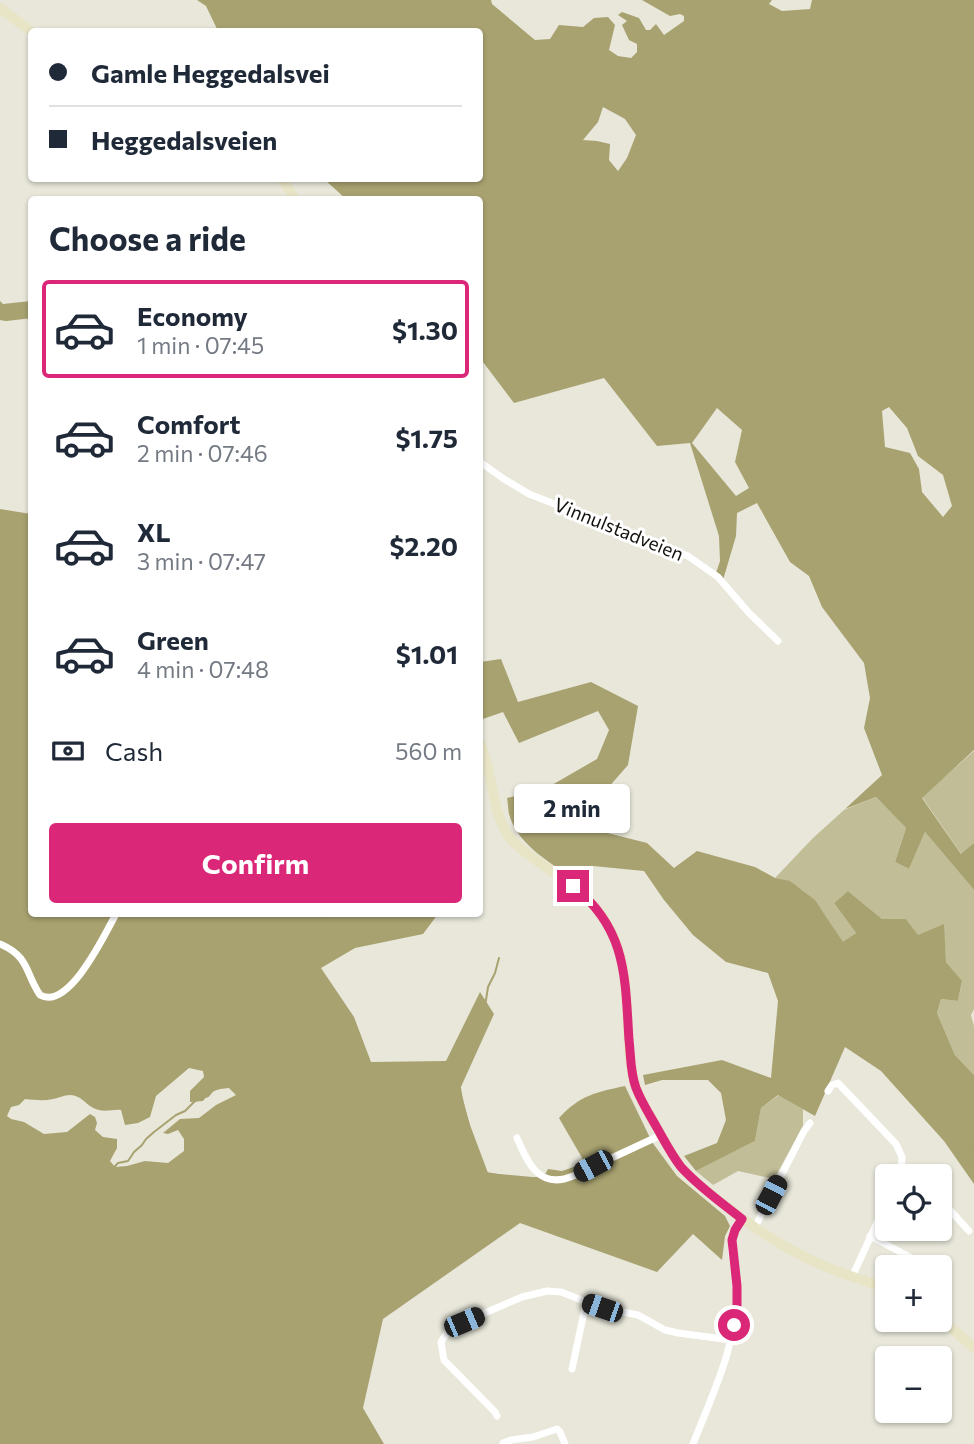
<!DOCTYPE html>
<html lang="en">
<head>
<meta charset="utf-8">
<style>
  :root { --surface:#fff; --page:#f6f6f7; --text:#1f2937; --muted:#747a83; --line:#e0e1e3; --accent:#db2777 }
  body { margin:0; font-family:Commissioner,sans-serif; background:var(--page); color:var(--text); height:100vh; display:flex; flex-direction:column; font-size:26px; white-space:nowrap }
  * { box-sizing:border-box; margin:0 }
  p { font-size:23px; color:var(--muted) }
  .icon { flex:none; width:38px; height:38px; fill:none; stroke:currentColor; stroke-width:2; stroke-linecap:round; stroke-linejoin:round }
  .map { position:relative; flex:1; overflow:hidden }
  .side { position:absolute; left:28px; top:196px; width:455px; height:721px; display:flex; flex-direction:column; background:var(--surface); border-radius:7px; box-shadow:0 2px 5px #0004 }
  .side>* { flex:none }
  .hud { position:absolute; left:28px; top:28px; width:455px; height:154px; border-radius:7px; box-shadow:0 2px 5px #0004; display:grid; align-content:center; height:154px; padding:0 21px; background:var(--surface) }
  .fabs { position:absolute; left:875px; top:1164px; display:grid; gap:14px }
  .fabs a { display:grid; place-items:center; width:77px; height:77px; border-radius:7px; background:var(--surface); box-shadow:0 2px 5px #0004; font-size:35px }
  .end { position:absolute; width:32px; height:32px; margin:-16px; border:9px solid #db2777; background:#fff; box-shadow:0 0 0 4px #fff }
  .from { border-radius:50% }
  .bubble { position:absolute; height:49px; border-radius:7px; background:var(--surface); box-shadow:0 2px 5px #0004; font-size:23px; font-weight:700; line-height:49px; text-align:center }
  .car { position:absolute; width:21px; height:42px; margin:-21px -10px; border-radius:9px; box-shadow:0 0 5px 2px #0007; background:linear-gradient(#222 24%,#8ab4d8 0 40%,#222 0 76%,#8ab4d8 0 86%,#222 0) }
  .hud b { display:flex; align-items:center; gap:24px; height:66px; font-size:26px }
  .hud b+b { border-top:2px solid var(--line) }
  .hud i { width:18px; height:18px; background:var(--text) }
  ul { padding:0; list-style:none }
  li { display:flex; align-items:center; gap:21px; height:98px; margin:0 14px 10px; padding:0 7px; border:4px solid transparent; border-radius:7px }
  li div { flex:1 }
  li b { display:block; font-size:26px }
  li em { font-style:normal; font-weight:700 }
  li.selected { border-color:var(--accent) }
  li>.icon { width:63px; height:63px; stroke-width:1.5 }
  h2 { padding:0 21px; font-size:32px; line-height:84px }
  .pay { display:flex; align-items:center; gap:18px; height:77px; padding:0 21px; font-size:26px }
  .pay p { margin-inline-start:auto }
  .cta { display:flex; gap:14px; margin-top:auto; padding:14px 21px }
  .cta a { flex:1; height:80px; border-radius:7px; background:var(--accent); color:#fff; font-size:28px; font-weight:700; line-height:80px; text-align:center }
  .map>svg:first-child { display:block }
  .green { fill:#c1bd97 }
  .forest { fill:#a8a270; fill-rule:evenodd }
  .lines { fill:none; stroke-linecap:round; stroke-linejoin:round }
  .stream { stroke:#a7a270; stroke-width:2 }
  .river { stroke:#a7a270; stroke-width:10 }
  .street { stroke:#fff; stroke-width:7 }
  .secondary { stroke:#e8e4c6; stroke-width:10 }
  .route { stroke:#db2777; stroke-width:9 }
  .labels { text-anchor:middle; stroke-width:6; stroke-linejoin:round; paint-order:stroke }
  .street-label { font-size:19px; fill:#12110d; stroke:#fff }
</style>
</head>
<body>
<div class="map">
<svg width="974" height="1444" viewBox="0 0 974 1444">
  <rect width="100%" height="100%" fill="#e8e7da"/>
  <path class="green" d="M974,751V843L962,855L922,797Z
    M876,797L906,828L895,862L909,869L925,832L974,890V1009L971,1015L974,1026V1075L955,1055L937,1013L941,999L958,1001L962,982L946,962L943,925L918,936L906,919H882L848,891L834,903L856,933L843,943C824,914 811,886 775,878L813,838L844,810Z
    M779,1095L803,1109V1126L774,1179L738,1171L713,1185L696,1171L755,1141L761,1108Z"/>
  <path class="forest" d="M197,0H491L492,4L535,40L550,39L559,25L583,27L594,18L608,17L615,25L609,50L618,56L631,58L637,52V44L629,40L622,25L627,21L618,15L622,12L639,18L646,30H650L656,24L664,35L684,21V16L680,14L670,16L642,0H772L769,4L782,11L810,9L812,0H974V750L922,798L961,854L974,843V890L925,832L909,869L895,862L906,828L876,797L845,809L882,775L864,728L870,698L864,663L822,607L809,576L790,562L757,503L737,513L736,536L723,580L716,573L720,561L719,536L690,443L657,446L604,378L514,403L480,358V200L346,199L324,179L480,178V32L218,31L206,6ZM603,107L625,119L636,135L627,158L618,171L609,160L610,144L597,141L583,140L598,122ZM889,407L907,428L918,456L943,475L952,506L943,517L922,492L919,469L910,453L885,447L882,411ZM717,408L742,430L735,462L749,488L736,496L692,443Z
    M31,301V317L0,319V301L3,304Z
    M0,509L31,514L32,914H438L423,934L355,948L321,968L354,1017L371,1062L446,1061L480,992L494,1014L460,1089L470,1125L488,1173L543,1178L548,1169L562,1171L585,1163L559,1118C580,1095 597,1092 625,1086L652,1142L677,1176L725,1216L730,1226L725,1236L722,1260L693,1234L657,1272L520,1223L383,1319L363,1408L384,1444H0ZM189,1068L203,1071L204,1077L190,1091V1102L203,1101C210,1091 216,1089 229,1088L236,1095L216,1105L199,1118L180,1119L163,1133L168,1134L178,1130L184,1139V1151L168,1163L145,1161L127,1166L115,1167L110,1161L117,1148V1139L103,1137L95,1130L97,1123L95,1117L90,1114L67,1132L44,1134L24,1122L11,1119L7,1116L11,1107L19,1105L25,1099C35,1100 44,1101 53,1099C59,1098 64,1095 70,1095C84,1096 86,1107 99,1110C106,1112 114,1109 121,1110L125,1125L138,1123L150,1117L156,1096Z
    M501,659L518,702L591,682L638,706L628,765L586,813L588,828L647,843L674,868L697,851L755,867L775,878L790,881L815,900L843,942L856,933L834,903L848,891L882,919H906L918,935L944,924L946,962L962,981L958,1001L941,999L937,1013L955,1055L974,1075V1184L944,1141L881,1071L845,1047L815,1116L778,1095L761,1108L755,1141L696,1171L684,1156L717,1143L726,1120L721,1093L708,1080H662L645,1085L643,1075L722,1060L771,1078L778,1001L768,973L726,962L693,935L664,900L644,871L593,866L580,883C555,865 518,847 509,814C508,809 508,803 507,798L545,789L597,759L609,730L598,711L519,743L503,712L480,720V662Z"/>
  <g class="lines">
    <path class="stream" d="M323,914L328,928
      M460,1088C464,1117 476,1144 481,1172L514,1178H538
      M444,1099V1121L451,1149
      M316,1105L320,1104L329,1088L344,1078H356L364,1075H373L388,1071L432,1069L443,1066L455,1053L469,1049L473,1046L475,1023L478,1015L485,1006L488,987L495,973L499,958
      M87,1182L105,1177L118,1163L128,1161L134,1152L142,1145L146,1139L154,1132L176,1115L185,1111L195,1101L208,1096L219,1083V1079C230,1073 239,1065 251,1065L256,1069L269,1071C277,1079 290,1079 300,1084L305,1102L309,1104"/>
    <path class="river" d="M0,315L6,316L32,313
      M480,680C496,697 505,713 529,719L557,702L583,698L590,691C602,696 611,702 619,713L609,762L560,818V829C581,840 615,836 634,848C649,857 662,878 679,879C690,879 696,873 702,865L714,867L722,876L745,877L763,883L784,913L798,917L809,911L820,919L818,936L845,956L859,955L865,965L860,970C853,990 835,1016 844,1037L860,1045L886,1055L903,1086C917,1089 923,1077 936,1077C950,1093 943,1112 950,1130C953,1141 966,1152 974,1160"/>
    <path class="street" d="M480,462L504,479L529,494L688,556L718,577L749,613L778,641
      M0,944C30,957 25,973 40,995C69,1011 105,934 116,914
      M828,1091L832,1085L838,1083L896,1144L902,1157L901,1176
      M517,1138C528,1164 540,1190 573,1176L661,1135
      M940,1199L969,1231
      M755,1227L804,1131L810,1123
      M870,1236L923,1264
      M852,1277L887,1201
      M572,1369L586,1303
      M497,1416L495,1412L444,1360L441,1342L450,1328L522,1297L547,1291L561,1292L602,1308L638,1315L665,1330L678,1333L731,1340
      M503,1443L511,1440L533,1437L557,1429L560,1432L565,1444
      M693,1444C713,1393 738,1343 737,1287C736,1272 729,1252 732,1238C733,1231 738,1225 742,1219"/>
    <path class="secondary" d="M0,8L32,32
      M281,178L296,200
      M480,743C494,773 490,811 510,838C519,849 532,857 543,865C572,885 598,902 613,935C634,979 622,1030 633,1076C637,1094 646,1109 655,1124C663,1138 670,1152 680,1165C692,1180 708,1192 723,1204C752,1227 784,1248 817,1263C840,1273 864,1281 887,1288
      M940,1318L974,1348"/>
  </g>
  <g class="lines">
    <path class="route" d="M573,886C627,929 625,977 629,1040C631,1056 630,1072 636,1088C641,1101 649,1114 656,1126C664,1140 671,1154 681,1167C699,1187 722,1203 742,1219L735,1230L732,1240L737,1286V1305L734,1325"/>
  </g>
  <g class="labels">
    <g class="street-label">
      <text transform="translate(619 529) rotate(22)" y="7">Vinnulstadveien</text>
    </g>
  </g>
</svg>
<div class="fabs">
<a><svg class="icon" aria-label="locate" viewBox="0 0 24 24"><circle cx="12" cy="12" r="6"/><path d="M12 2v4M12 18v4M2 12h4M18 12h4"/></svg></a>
<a>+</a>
<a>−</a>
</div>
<i class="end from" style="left:734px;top:1325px"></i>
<i class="end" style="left:573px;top:886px"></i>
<div class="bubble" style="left:514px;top:784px;width:116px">2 min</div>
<i class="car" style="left:593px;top:1166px;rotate:242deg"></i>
<i class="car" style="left:771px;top:1195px;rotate:28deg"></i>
<i class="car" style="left:602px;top:1308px;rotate:289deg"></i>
<i class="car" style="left:464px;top:1322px;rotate:67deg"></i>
<div class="hud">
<b><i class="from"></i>Gamle Heggedalsvei</b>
<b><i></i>Heggedalsveien</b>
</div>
<section class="side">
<h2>Choose a ride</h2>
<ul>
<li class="selected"><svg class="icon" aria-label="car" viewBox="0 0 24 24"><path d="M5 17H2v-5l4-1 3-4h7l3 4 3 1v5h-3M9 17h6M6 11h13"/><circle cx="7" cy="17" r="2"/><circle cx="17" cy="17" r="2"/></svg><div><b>Economy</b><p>1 min · 07:45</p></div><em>$1.30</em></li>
<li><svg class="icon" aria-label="car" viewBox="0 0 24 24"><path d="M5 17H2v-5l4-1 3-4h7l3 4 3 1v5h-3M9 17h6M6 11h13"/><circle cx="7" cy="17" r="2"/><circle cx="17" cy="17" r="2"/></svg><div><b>Comfort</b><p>2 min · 07:46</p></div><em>$1.75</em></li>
<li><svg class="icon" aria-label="car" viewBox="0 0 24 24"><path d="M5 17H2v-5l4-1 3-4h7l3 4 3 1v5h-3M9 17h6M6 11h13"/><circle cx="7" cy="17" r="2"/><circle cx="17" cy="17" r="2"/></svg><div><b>XL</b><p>3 min · 07:47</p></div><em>$2.20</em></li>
<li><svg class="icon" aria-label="car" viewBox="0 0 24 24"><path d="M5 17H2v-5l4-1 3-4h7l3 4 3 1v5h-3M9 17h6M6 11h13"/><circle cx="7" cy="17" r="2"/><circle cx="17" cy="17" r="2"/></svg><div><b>Green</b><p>4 min · 07:48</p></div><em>$1.01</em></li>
</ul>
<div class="pay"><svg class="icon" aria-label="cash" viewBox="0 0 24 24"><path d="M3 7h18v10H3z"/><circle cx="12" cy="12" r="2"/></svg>Cash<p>560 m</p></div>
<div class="cta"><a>Confirm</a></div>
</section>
</div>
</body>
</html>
